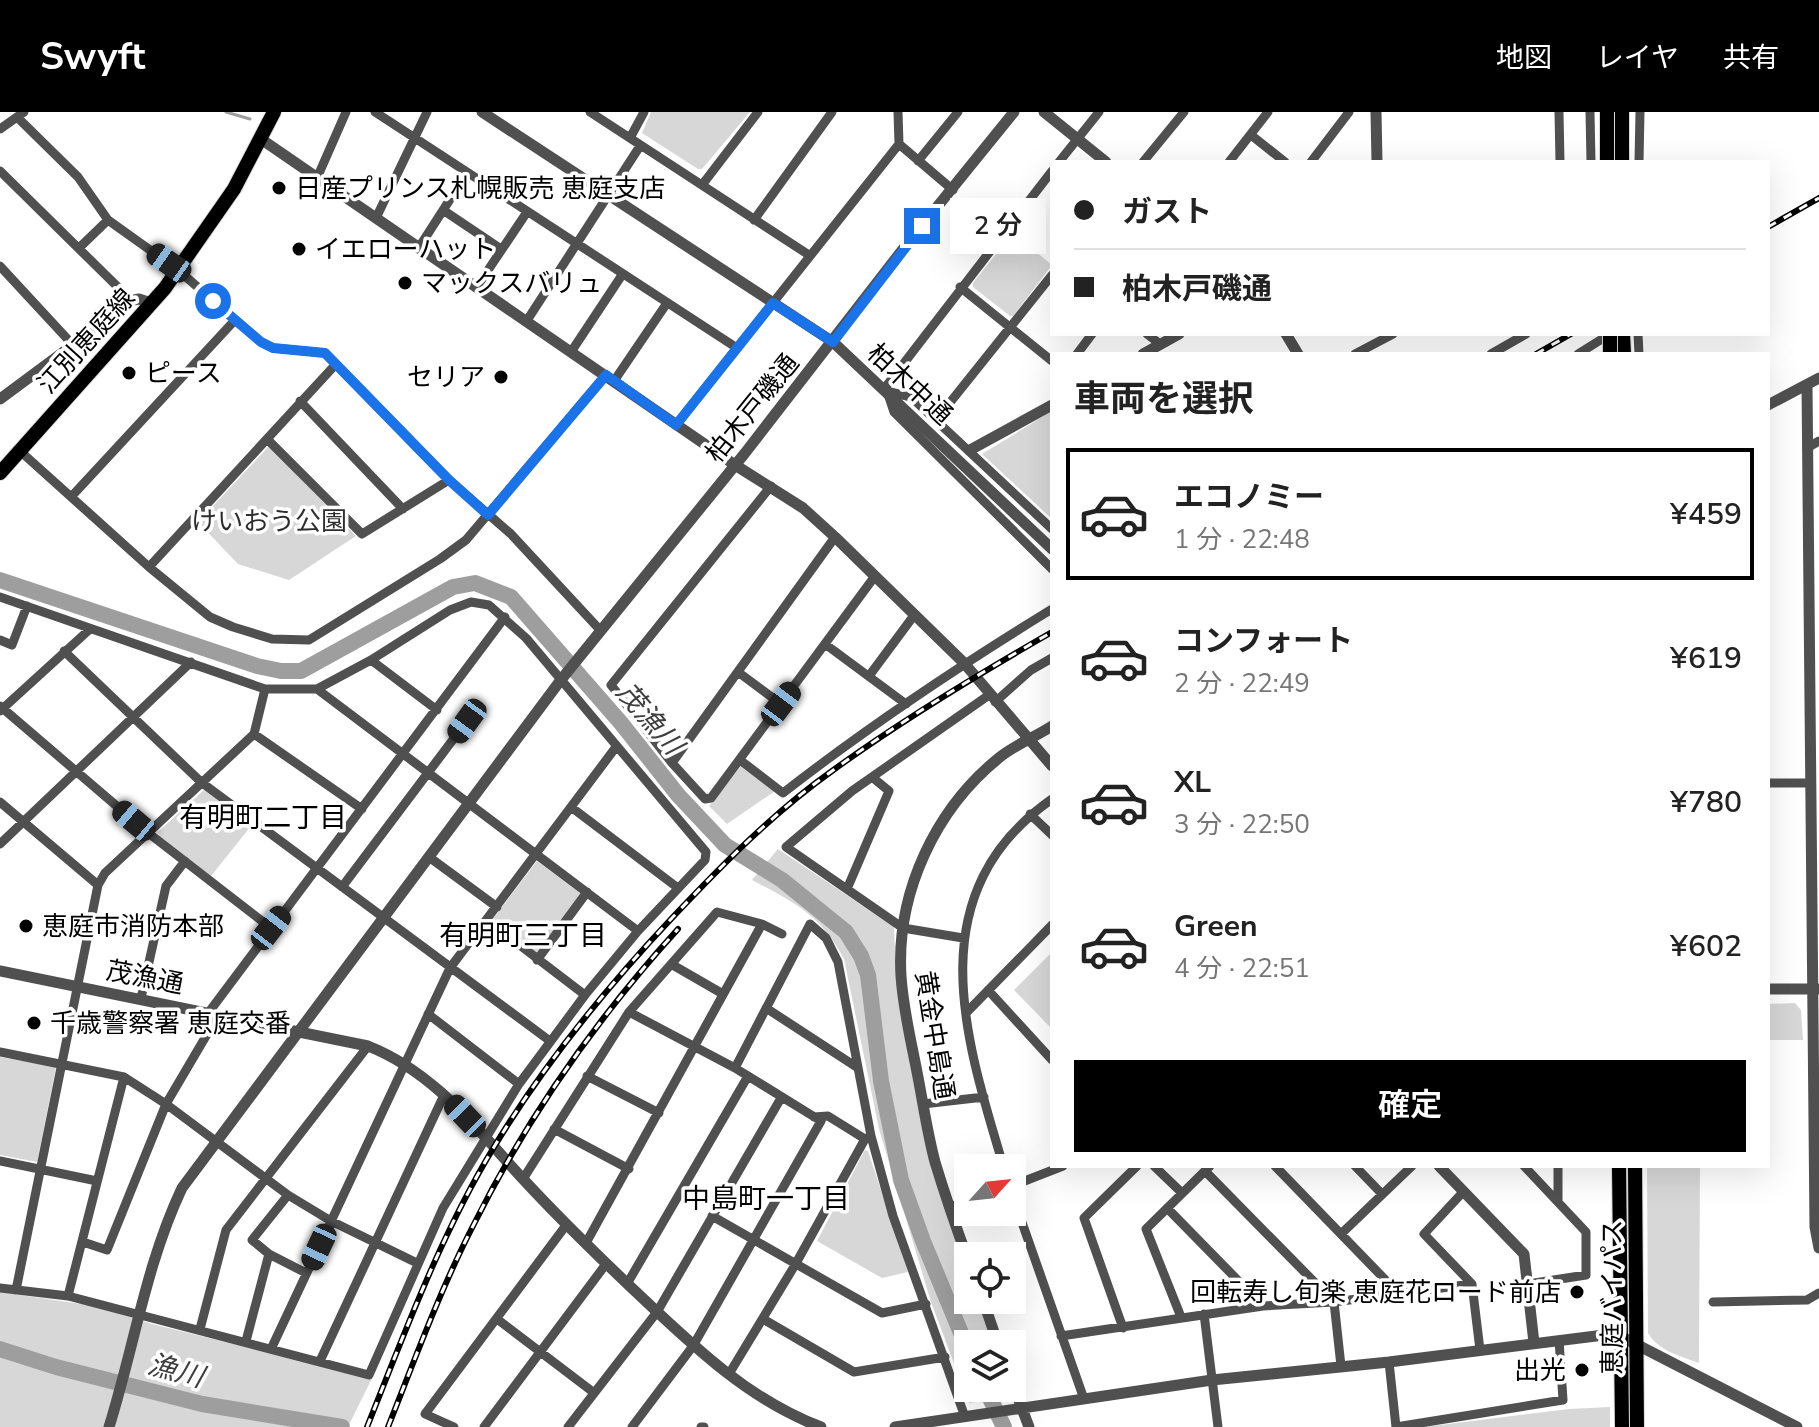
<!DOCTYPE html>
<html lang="ja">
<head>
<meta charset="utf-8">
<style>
  :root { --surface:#fff; --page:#f6f6f6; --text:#222; --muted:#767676; --line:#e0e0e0; --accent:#000 }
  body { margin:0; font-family:"Nunito Sans","Noto Sans JP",sans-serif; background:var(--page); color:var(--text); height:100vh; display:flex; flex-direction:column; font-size:30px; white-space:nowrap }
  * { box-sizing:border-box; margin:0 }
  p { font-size:26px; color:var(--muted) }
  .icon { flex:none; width:44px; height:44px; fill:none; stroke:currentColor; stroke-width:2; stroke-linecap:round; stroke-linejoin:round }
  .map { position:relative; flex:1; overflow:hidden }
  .panel { position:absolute; left:1050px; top:240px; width:720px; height:816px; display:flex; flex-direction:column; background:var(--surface); border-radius:0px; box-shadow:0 8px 32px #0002 }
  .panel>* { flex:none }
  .hud { position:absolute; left:1050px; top:48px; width:720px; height:176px; border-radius:0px; box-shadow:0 8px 32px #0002; display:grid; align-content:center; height:176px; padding:0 24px; background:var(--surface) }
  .needle { width:52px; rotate:63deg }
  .tools { position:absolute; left:954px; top:1042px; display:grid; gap:16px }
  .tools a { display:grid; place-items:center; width:72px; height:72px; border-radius:0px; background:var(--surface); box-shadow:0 8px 32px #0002; font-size:40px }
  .end { position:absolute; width:36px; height:36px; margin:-18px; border:10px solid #1a73e8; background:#fff; box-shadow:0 0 0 4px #fff }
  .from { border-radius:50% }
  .bubble { position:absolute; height:56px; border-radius:0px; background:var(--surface); box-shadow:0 8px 32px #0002; font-size:26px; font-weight:600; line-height:56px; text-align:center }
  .car { position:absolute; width:24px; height:48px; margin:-24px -12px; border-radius:10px; box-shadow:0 0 6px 2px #0007; background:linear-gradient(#222 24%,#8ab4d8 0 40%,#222 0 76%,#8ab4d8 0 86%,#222 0) }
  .hud b { display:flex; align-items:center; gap:28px; height:76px; font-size:30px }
  .hud b+b { border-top:2px solid var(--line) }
  .hud i { width:20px; height:20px; background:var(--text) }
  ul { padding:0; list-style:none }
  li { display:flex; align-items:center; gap:24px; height:132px; margin:0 16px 12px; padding:0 8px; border:4px solid transparent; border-radius:0px }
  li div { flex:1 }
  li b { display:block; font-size:30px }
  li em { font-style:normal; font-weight:600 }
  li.on { border-color:var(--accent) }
  li>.icon { width:72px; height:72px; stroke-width:1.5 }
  h2 { padding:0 24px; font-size:36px; line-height:96px }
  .button { display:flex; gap:16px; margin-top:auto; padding:16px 24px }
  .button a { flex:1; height:92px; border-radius:0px; background:var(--accent); color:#fff; font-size:32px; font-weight:600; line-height:92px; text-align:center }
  header { display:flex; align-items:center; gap:48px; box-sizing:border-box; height:112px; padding:0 40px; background:var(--accent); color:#fff }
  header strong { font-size:38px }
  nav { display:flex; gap:44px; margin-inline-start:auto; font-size:28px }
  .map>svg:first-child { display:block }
  .green { fill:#d7d7d7 }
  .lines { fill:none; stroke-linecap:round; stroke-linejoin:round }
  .stream { stroke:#9e9e9e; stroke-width:3 }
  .river { stroke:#9e9e9e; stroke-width:16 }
  .primary-casing { stroke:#dbdbdb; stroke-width:16 }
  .trunk-casing { stroke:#dbdbdb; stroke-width:16 }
  .minor { stroke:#505050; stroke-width:9 }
  .tertiary { stroke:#505050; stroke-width:11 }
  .primary { stroke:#000; stroke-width:14 }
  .trunk { stroke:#000; stroke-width:14 }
  .rail-casing { stroke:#000; stroke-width:6 }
  .rail { stroke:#fff; stroke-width:3; stroke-dasharray:9; stroke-linecap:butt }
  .trunk-bridge-casing { stroke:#dbdbdb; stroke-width:16; stroke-linecap:butt }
  .trunk-bridge { stroke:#000; stroke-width:14 }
  .route { stroke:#1a73e8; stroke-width:10 }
  .poi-dot { fill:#000; stroke:#fff; stroke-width:3 }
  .labels { text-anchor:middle; stroke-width:7; stroke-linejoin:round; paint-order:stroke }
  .poi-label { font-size:26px; fill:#000; stroke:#fff; text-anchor:start }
  .street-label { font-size:26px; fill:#000; stroke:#fff }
  .park-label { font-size:26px; fill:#2e2e2e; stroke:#fff }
  .water-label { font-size:28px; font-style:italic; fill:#3f3f3f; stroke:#fff }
  .neighbourhood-label { font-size:28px; fill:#000; stroke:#fff }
</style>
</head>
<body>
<header>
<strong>Swyft</strong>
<nav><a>地図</a><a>レイヤ</a><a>共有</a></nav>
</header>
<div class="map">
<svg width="1819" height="1315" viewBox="0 0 1819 1315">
  <rect width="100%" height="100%" fill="#fff"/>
  <path class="green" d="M651,0H750L702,57H698L642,21Z
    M1013,121L1052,153L1013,204H1010L973,175V171Z
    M1052,299V407L982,342Z
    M269,334L356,424L289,468L238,452L198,410Z
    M742,652L775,679L727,712L709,694Z
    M205,677L251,714L211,764L160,726L158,720Z
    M778,737L894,815L896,865L903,912L928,1044L968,1160V1188H978L994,1232H968V1276H1009L1013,1285L969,1291L931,1190L879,1017L844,847C820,802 795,791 752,768Z
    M537,749L581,782L536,841L492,808Z
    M1052,840V917L1014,878Z
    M1795,891L1801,898L1803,928H1768V892Z
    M0,945L56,955L37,1050L0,1043Z
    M865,1038L868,1039L908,1160L882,1166L817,1129Z
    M1647,1054H1700L1699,1251C1681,1244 1658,1239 1648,1221Z
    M0,1180L101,1195L152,1212L372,1266L348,1315H0Z
    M1610,1295V1315H1424L1569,1297Z"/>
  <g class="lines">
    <path class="stream" d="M226,0L250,7"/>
    <path class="river" d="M0,468L257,554L281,559H301L453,475L475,471L511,485L621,611L678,683L725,733L782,768L846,820L861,844L868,863L881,969L901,1068L923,1129L968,1238
      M0,1237L56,1255L202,1292L342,1315
      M985,1276L1004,1315"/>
    <defs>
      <path id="primary" d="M0,361L165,176L234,77L274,0"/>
      <path id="trunk" d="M1607,0V50
        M1622,0V50
        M1623,222L1624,242
        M1619,1054L1622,1315
        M1635,1054L1637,1315"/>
    </defs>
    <use href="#primary" class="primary-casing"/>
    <use href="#trunk" class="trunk-casing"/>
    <path class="minor" d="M375,0L737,236
      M590,0L809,143
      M898,0L899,32L953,78
      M1559,0L1560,50
      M1590,0L1591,50
      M17,5L78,65L108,108L79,136
      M0,17L24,0
      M1251,23L1285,50
      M630,26L644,0
      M918,49L958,0
      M1059,50L1099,0
      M1143,50L1184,0
      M1229,50L1268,0
      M1311,50L1349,0
      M1639,50L1640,0
      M0,59L131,188
      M317,66L346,0
      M702,73L758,0
      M443,98L501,137
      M376,106L427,0
      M108,108L178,158L261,230L273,236L325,241L449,368L511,422L601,519
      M754,108L832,0
      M418,137L467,61
      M0,154L73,233
      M960,175L1052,249
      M476,176L527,100
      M526,210L640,34
      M1147,222L1160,232
      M1638,222L1639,242
      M571,240L622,163
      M1077,242L1092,222
      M1355,242L1393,222
      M1491,242L1526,222
      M1578,242L1610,222
      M614,269L667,191
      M884,277L1052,59
      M886,279L911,285L1052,417
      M888,282L894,300L1052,457
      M300,289L403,397
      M936,308L1052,163
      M676,313L899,32
      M267,327L362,422L449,368
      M1807,336L1819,329
      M20,339L149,455L210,505L233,515L272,527L309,528L440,447L466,428L606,263
      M771,374L611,573L672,651L705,687L711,686L875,464
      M71,385L235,208
      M149,455L336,252
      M0,485L265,577H317L371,548L450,498L471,490L489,493L526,526L706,740L705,748L638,819L585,883L519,972L443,1096L369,1263L68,1184L0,1176
      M0,528L12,533L27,494
      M825,532L906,592
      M64,539L201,670L550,929
      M371,548L437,598
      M738,560L781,592
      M869,564L915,502
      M317,577L638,819
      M995,590L1031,558L1052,546
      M0,594L147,720L271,816
      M0,599L90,517
      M254,622L362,697
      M740,648L783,681C869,614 959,554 1052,497
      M672,651L835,425
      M1768,671H1810
      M0,690L98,773
      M571,695L678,776
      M1030,702L1052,723
      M0,732L191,550
      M429,745L497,795
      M342,775L467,609
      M847,777L889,679L872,665
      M487,808L585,883
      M762,812L782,822
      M963,826L903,816L786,735L852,679L989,583
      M537,848L587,780
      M671,852L723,882
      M988,878L1052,948
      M141,886L166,774L185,749
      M766,896L858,956
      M209,900L505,505
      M629,900L735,956L821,1009L693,1234L632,1315
      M966,901L1052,813
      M428,902L519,972
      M0,940L124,965L166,992L288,1083L331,1109L417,1151
      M587,964L659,1001
      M923,992L984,985
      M814,1005L828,1004L865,1027
      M554,1017L629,1057
      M871,1024L893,1104L965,1305
      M0,1049L97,1069
      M1154,1054L1182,1081
      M1275,1054L1400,1183
      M1355,1054L1382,1082
      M1524,1054L1586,1120V1163L1528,1172
      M1558,1054V1090
      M1004,1056C964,924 918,781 1052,687
      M1205,1059L1334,1190L1341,1254
      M523,1067L629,900L717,800L762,812L586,1131
      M1012,1074L1063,1054
      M1464,1079L1424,1122L1472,1172L1480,1238
      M1012,1082L1084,1287
      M288,1083L252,1128L269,1142L306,1161
      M949,1095L968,1089
      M1167,1096L1263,1194
      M712,1104L882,1201L926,1192
      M1341,1122L1412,1054
      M83,1130L107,1138L166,992L219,902
      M627,1172L748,964
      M16,1178L98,773L105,761L254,622L265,577
      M68,1184L124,965
      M1713,1190L1807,1188L1819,1181
      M1204,1202L1218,1315
      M1181,1205L1146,1117L1210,1054
      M497,1207L593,1280
      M763,1207L854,1260L945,1245
      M1123,1216L1084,1106L1137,1054
      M200,1217L226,1118L368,934
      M1061,1224L1263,1194L1334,1190L1472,1172
      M246,1229L269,1142
      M272,1235L450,856L616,635
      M320,1249L444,983
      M1389,1250L1396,1315L1563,1288L1559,1228
      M729,1262L795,1153L865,1027L871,1024L838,850L826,826L810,812L735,956
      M454,1315L425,1302L567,1112
      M484,1315L606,1152
      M568,1315L657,1200L781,986
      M701,1315H704"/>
    <path class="tertiary" d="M482,0L833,230L1052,437
      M1044,0L1106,50
      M1376,0L1377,50
      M261,27L735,353L803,396L835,425L964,551L1052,654
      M1286,222L1298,242
      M1143,242L1179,222
      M1807,273L1815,1115L1819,1136
      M0,287L73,233L123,190L139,187L151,191
      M1768,293L1819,266
      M970,338L1052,293
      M0,859L368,934C434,960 476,1016 523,1067C559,1106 597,1143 635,1179C690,1231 748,1288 821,1315
      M1768,877H1818
      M1439,1054L1524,1142L1534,1231
      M968,1148C956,1115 945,1083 935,1050C927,1020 923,990 917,960C911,929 903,896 901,864C896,781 935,697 1000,645C1015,633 1035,625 1052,614
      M983,1188L998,1232
      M1012,1270L1029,1315
      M109,1315C134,1235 146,1152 182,1076L560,569L745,341L907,132L1014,0
      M895,1315L1212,1268L1389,1250L1604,1223L1620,1224L1797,1315"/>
    <use href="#primary" class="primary"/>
    <use href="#trunk" class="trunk"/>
    <defs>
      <path id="rail" d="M1768,115L1819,86
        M1536,242L1571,222
        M367,1315C405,1220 441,1122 494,1035C544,952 606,876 672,806C722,753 773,701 832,659C902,608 977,563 1052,520
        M388,1315C415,1247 440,1178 474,1112C527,1006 598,905 678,817"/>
    </defs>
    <use href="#rail" class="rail-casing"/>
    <use href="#rail" class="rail"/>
    <defs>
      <path id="trunk-bridge" d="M1610,222V242"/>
    </defs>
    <use href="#trunk-bridge" class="trunk-bridge-casing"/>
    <use href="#trunk-bridge" class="trunk-bridge"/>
  </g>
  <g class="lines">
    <path class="route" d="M213,189L261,230L273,236L325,241L449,368L488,403L606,263L676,313L773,191L833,230L922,114"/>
  </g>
  <g class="poi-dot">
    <circle cx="279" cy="76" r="8"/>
    <circle cx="299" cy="137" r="8"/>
    <circle cx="405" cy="171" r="8"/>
    <circle cx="129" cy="261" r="8"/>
    <circle cx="501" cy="265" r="8"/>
    <circle cx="26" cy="814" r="8"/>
    <circle cx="34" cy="911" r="8"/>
    <circle cx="1577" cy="1180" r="8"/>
    <circle cx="1582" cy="1258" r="8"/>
  </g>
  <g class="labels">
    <g class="poi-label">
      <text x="295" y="85">日産プリンス札幌販売 恵庭支店</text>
      <text x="315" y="146">イエローハット</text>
      <text x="421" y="180">マックスバリュ</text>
      <text x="145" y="270">ピース</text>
      <text x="485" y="274" text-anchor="end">セリア</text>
      <text x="42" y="823">恵庭市消防本部</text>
      <text x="50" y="920">千歳警察署 恵庭交番</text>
      <text x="1561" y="1189" text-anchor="end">回転寿し旬楽 恵庭花ロード前店</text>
      <text x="1566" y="1267" text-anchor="end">出光</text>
    </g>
    <g class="street-label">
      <text transform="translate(86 229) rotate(-48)" y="9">江別恵庭線</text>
      <text transform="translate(910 272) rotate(43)" y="9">柏木中通</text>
      <text transform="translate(752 296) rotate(-51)" y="9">柏木戸磯通</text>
      <text transform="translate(145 865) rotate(11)" y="9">茂漁通</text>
      <text transform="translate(935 923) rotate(81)" y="9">黄金中島通</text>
      <text transform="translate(1612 1185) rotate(-90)" y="9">恵庭バイパス</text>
    </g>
    <g class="park-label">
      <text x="269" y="418">けいおう公園</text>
    </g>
    <g class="water-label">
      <text transform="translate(650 606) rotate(49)" y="10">茂漁川</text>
      <text transform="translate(176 1258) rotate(15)" y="10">漁川</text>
    </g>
    <g class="neighbourhood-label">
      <text x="263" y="715">有明町二丁目</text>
      <text x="523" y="833">有明町三丁目</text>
      <text x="766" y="1096">中島町一丁目</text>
    </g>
  </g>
</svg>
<div class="tools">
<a><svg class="needle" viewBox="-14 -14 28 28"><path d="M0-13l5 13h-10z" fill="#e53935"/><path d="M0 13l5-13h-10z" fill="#767676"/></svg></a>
<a><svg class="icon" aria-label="locate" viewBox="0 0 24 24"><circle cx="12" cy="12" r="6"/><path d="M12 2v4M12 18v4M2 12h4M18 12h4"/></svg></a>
<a><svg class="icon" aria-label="layers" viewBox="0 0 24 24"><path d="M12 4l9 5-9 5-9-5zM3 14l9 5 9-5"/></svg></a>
</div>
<i class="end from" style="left:213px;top:189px"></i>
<i class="end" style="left:922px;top:114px"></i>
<div class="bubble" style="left:950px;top:86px;width:96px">2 分</div>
<i class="car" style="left:169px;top:151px;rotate:305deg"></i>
<i class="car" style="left:781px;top:592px;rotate:37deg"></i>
<i class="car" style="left:467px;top:609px;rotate:216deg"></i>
<i class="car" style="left:134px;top:709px;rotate:310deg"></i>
<i class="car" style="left:271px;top:816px;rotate:38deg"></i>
<i class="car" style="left:465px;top:1004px;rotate:316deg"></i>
<i class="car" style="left:319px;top:1135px;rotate:205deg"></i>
<div class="hud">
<b><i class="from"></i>ガスト</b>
<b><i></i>柏木戸磯通</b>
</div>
<section class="panel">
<h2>車両を選択</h2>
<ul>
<li class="on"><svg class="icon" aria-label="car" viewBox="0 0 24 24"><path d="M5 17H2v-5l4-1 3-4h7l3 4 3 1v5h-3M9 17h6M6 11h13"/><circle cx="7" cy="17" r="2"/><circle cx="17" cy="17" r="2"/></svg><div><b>エコノミー</b><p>1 分 · 22:48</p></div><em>¥459</em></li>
<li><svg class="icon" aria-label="car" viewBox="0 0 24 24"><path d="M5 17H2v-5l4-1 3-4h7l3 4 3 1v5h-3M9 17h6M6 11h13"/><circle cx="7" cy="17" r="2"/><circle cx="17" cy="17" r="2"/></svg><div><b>コンフォート</b><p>2 分 · 22:49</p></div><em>¥619</em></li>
<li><svg class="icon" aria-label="car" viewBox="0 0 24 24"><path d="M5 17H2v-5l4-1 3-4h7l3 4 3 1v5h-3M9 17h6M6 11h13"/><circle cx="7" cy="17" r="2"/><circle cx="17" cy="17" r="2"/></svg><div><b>XL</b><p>3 分 · 22:50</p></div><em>¥780</em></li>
<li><svg class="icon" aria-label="car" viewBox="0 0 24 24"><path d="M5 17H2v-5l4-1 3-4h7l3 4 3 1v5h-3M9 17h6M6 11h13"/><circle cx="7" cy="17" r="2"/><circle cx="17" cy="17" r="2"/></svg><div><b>Green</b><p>4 分 · 22:51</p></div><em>¥602</em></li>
</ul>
<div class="button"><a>確定</a></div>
</section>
</div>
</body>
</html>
